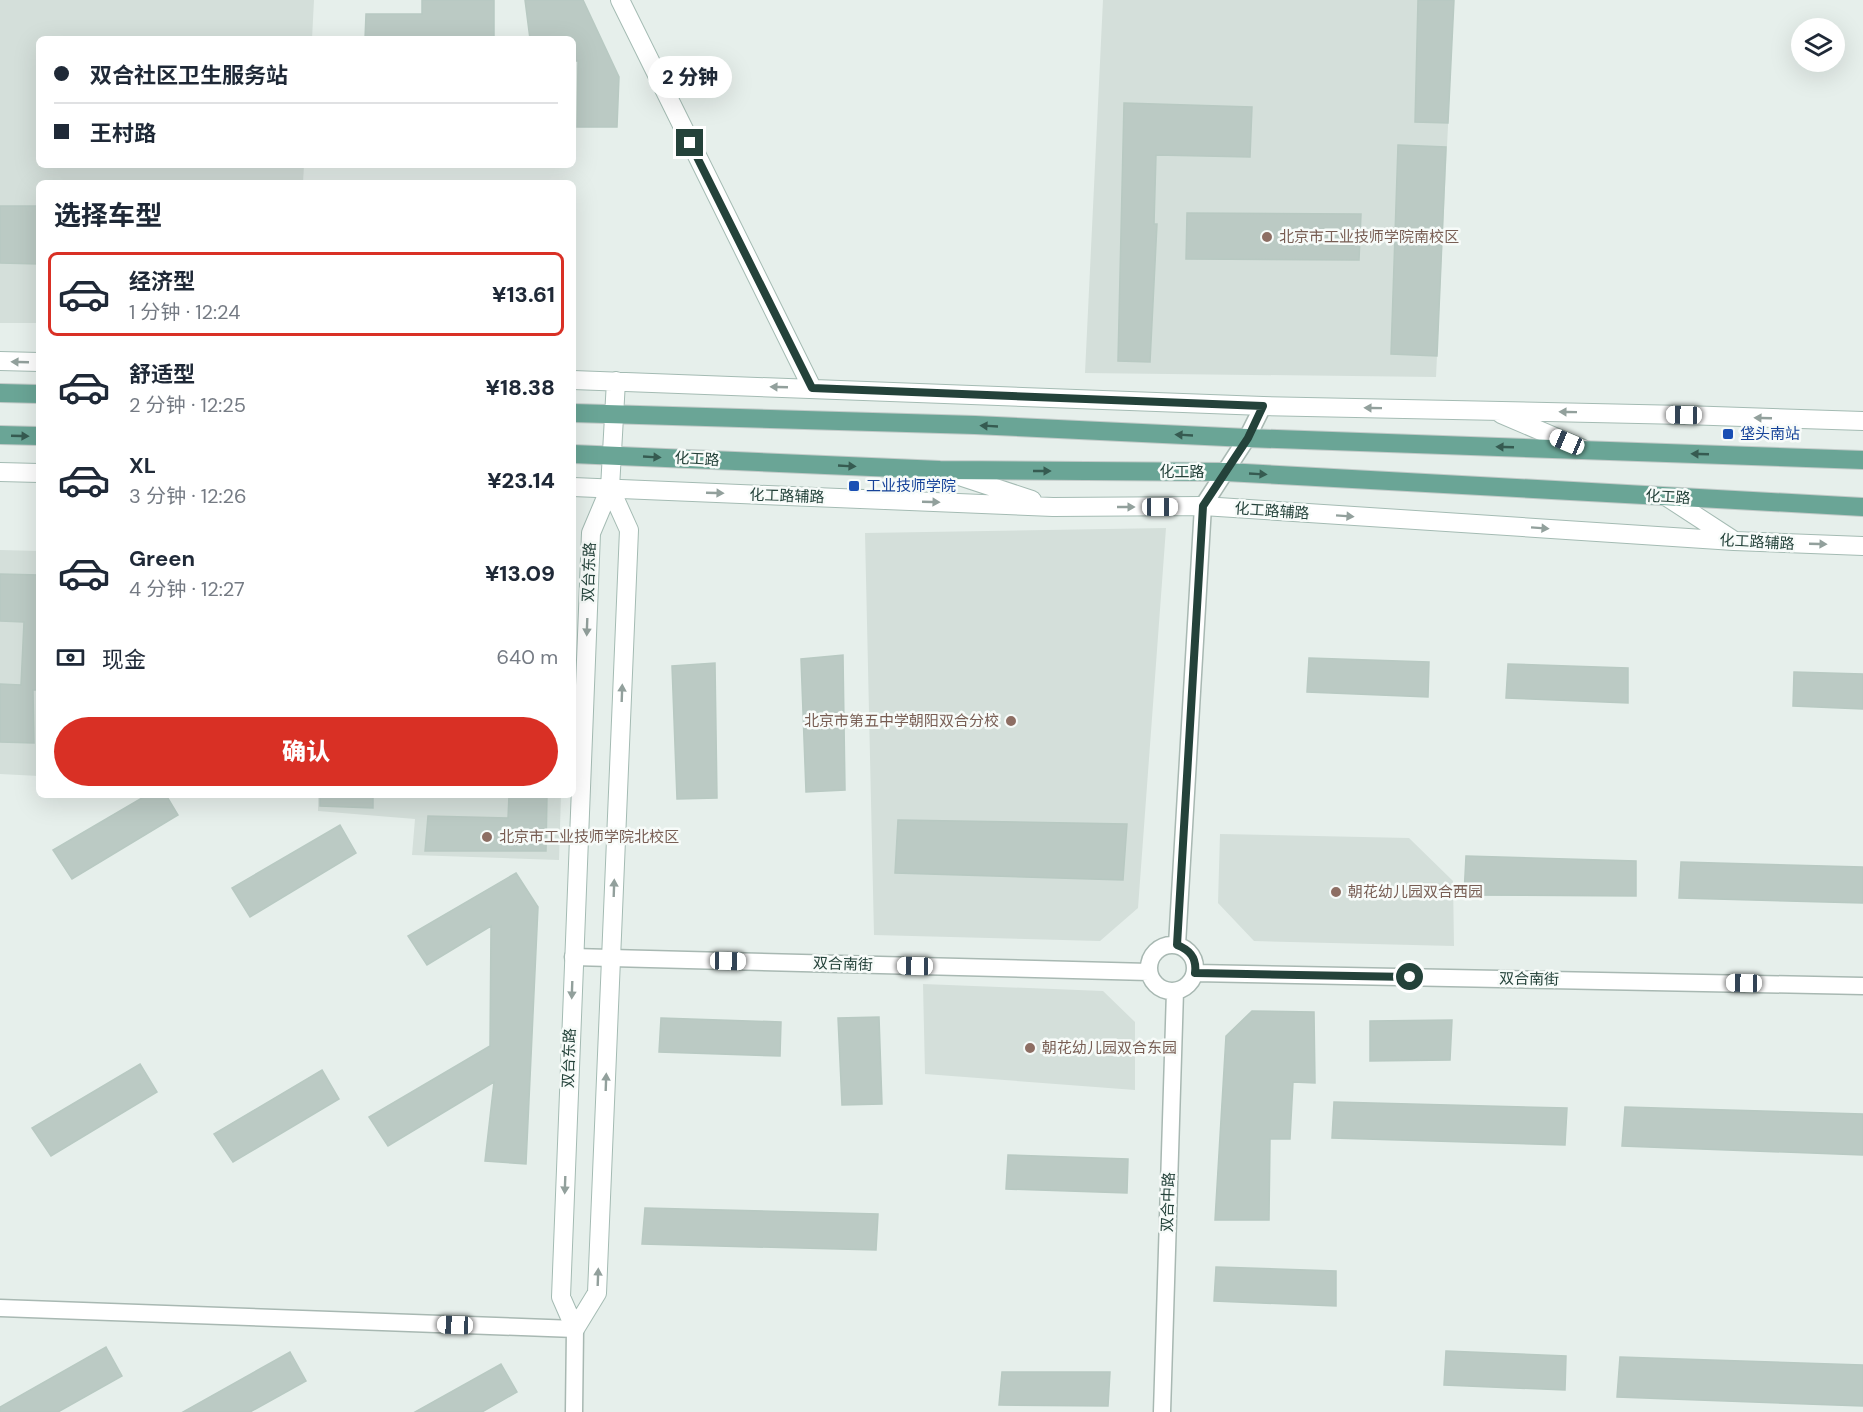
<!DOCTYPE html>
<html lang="zh">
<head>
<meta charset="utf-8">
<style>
  :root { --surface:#fff; --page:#f2f2f3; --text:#1f2937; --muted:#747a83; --line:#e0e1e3; --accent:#d93025 }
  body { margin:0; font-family:"DM Sans","Noto Sans SC",sans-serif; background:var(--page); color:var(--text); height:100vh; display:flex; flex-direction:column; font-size:22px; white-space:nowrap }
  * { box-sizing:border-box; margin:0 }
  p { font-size:20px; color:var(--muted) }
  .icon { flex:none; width:33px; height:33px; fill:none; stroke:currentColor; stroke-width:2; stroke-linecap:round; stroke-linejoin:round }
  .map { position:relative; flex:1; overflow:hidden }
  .drawer { position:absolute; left:36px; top:180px; width:540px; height:618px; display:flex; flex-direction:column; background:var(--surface); border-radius:9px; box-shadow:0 6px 24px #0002 }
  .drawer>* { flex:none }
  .guide { position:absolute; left:36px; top:36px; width:540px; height:132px; border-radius:9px; box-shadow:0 6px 24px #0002; display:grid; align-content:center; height:132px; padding:0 18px; background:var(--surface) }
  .tools { position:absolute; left:1791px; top:18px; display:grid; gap:12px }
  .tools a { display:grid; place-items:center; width:54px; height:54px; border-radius:50%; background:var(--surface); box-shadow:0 6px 24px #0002; font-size:30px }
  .end { position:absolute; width:27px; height:27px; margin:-14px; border:8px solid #24423a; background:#fff; box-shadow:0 0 0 3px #fff }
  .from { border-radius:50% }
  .bubble { position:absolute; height:42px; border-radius:21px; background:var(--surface); box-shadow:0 6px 24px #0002; font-size:20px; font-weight:800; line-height:42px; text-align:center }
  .car { position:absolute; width:18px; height:36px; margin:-18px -9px; border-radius:8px; box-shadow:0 0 4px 2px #0007; background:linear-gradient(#fff 24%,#345 0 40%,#fff 0 76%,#345 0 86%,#fff 0) }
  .guide b { display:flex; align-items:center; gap:21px; height:57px; font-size:22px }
  .guide b+b { border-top:2px solid var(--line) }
  .guide i { width:15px; height:15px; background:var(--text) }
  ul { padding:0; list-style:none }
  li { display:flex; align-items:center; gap:18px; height:84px; margin:0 12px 9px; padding:0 6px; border:3px solid transparent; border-radius:9px }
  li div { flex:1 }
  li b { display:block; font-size:22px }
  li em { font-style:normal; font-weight:800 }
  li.active { border-color:var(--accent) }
  li>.icon { width:54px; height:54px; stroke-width:1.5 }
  h2 { padding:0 18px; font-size:27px; line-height:72px }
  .pay { display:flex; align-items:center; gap:15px; height:66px; padding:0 18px; font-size:22px }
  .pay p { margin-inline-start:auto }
  .primary-button { display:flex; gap:12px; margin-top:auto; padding:12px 18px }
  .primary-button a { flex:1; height:69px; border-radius:36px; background:var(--accent); color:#fff; font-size:24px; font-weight:800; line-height:69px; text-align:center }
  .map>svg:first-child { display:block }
  .built { fill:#d4dfda }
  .building { fill:#bbcac4; stroke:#b8c9c2; stroke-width:1.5 }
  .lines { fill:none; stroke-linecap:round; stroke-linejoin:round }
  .street-casing { stroke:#a8b8b2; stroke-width:19 }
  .secondary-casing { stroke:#a4bbb3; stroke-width:20 }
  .primary-casing { stroke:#c2cac8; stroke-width:20 }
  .street { stroke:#fff; stroke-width:16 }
  .secondary { stroke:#fff; stroke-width:18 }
  .primary { stroke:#6aa596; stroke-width:18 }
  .oneway { fill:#92a09c }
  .oneway2 { fill:#365b51 }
  .route { stroke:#24423a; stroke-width:8 }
  .education-dot { fill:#8d6e63; stroke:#f7fbf9; stroke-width:2 }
  .transit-dot { fill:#1a4fb4; stroke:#f7fbf9; stroke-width:2 }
  .labels { text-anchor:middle; stroke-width:5; stroke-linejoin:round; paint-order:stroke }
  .education-label { font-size:15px; fill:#785e54; stroke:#f7fbf9; text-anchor:start }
  .transit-label { font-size:15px; fill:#164399; stroke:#f7fbf9; text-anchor:start }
  .street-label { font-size:15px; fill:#24423a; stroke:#f7fbf9 }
</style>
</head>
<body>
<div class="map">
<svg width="1863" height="1412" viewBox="0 0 1863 1412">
  <rect width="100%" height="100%" fill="#e6efeb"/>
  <path class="built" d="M0,0H314L312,39H39V165H304L303,183H39V323H0Z
    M1103,0H1454L1436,377L1085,373Z
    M1166,528L1138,908L1100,941L874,935L865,533Z
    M0,550L39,551V776L0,774Z
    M318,795H561L559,860L412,855L415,819L318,811Z
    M1220,834L1409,838L1453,881L1454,946L1254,941L1218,903Z
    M923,984L1103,991L1135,1022V1090L925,1074Z"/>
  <path class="building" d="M422,0H494V39H365L366,14H422Z
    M525,0H583L619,77L617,127H577L578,61H573V39H530Z
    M1418,0H1454L1448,123L1415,122Z
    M1124,103L1252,107L1250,157L1156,155L1154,224H1157L1150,362L1118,361Z
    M1398,145L1446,147L1437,356L1391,354Z
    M0,206H39V264L0,263Z
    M1187,213L1361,214L1359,260L1186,259Z
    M0,574L39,575V690H33L34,743L0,742V684L21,685L24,622L0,621Z
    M843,655L845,790L806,792L801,659Z
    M1309,658L1429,662L1428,697L1307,692Z
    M715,663L717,798L677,799L672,666Z
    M1508,664L1628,668V703L1506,698Z
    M1794,672L1863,674V709L1793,706Z
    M147,795H166L178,815L72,879L53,850Z
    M320,795H373V808L320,806Z
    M509,795H547L546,851H425L428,816L508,818Z
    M898,820L1127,824L1123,880L895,873Z
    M340,825L356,853L250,917L232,888Z
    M1466,856L1636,861V896L1464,895Z
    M1681,862L1863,867V903L1679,898Z
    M516,873L538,907L526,1164L485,1161L494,1082L388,1146L369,1117L490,1046L491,926L427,965L408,936Z
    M1252,1011L1314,1012L1315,1083L1293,1082L1290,1139H1270L1269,1220H1215L1226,1036Z
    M879,1017L882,1104L842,1105L838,1018Z
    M661,1018L781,1022L780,1056L659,1052Z
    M1452,1020L1450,1060L1370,1061V1021Z
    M140,1064L157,1092L51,1156L32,1128Z
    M322,1070L339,1099L233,1162L214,1134Z
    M1334,1102L1567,1108L1565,1145L1332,1138Z
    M1625,1107L1863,1114V1155L1622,1146Z
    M1008,1155L1128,1159L1127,1193L1006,1189Z
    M645,1208L878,1214L876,1250L642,1244Z
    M1216,1267L1336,1271V1306L1214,1301Z
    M106,1347L122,1376L58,1412H0V1407Z
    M1446,1351L1566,1356L1565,1390L1444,1385Z
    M290,1352L306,1381L250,1412H183Z
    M1620,1357L1863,1365V1406L1617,1397Z
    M501,1364L517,1392L482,1412H415Z
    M1002,1372H1110L1108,1406L999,1405Z"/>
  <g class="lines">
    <defs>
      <path id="street" d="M1149 968a23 23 0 1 1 46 0a23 23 0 1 1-46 0Z
        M1177,945L1203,506L1247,438L1263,406
        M573,957L1149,972
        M1195,973L1863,986
        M0,1308L575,1329L574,1412
        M1162,1412L1175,991"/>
      <path id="secondary" d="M620,0L812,388
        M0,361L39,362
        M573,380L1263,406L1684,415L1863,421
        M1501,414L1583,449
        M0,472L39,473
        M947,472L1032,500
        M573,487L1053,507L1203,506L1734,541L1863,546
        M1667,497L1733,540
        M575,1329L561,1297L591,533L610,488L616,381
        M575,1329L597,1293L629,530L610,488"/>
      <path id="primary" d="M0,393L39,394
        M573,413L975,425L1247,438L1863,460
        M0,435L39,436
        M573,454L940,470L1226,472L1863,507"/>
    </defs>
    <use href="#street" class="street-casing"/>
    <use href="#secondary" class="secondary-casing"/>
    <use href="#primary" class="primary-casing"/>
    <use href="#street" class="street"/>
    <use href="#secondary" class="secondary"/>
    <use href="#primary" class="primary"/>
  </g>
  <defs><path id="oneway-solid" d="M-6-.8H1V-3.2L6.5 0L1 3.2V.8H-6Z" transform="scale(1.5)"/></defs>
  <g class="oneway">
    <use href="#oneway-solid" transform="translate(20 362) rotate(-178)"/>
    <use href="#oneway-solid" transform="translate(779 387) rotate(-178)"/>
    <use href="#oneway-solid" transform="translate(1373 408) rotate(-179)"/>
    <use href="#oneway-solid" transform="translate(1568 412) rotate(-179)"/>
    <use href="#oneway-solid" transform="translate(1763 418) rotate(-178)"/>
    <use href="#oneway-solid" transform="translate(715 493) rotate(2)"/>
    <use href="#oneway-solid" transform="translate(931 502) rotate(2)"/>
    <use href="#oneway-solid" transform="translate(1126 507)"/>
    <use href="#oneway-solid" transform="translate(1345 516) rotate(4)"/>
    <use href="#oneway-solid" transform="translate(1540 528) rotate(4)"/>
    <use href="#oneway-solid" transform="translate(1818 544) rotate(2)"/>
    <use href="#oneway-solid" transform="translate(587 627) rotate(92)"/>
    <use href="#oneway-solid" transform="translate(622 693) rotate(-88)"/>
    <use href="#oneway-solid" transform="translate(614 888) rotate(-88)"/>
    <use href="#oneway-solid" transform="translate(572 990) rotate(92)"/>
    <use href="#oneway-solid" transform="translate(606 1082) rotate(-88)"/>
    <use href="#oneway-solid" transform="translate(565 1185) rotate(92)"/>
    <use href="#oneway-solid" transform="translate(598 1277) rotate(-88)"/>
  </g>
  <g class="oneway2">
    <use href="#oneway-solid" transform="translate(989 426) rotate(-177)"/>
    <use href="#oneway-solid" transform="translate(1184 435) rotate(-177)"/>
    <use href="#oneway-solid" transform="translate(20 436) rotate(2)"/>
    <use href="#oneway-solid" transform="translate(1505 447) rotate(-178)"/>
    <use href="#oneway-solid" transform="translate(1700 454) rotate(-178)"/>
    <use href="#oneway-solid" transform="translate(652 457) rotate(3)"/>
    <use href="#oneway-solid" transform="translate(847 466) rotate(3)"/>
    <use href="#oneway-solid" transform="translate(1042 471)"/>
    <use href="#oneway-solid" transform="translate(1258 474) rotate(3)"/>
  </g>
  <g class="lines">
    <path class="route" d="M690,143L812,388L1263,406L1248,438L1203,506L1177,945C1190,950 1197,958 1195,973L1410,977"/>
  </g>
  <g class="education-dot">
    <circle cx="1267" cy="237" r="6"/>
    <circle cx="1011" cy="721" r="6"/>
    <circle cx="487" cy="837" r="6"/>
    <circle cx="1336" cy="892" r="6"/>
    <circle cx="1030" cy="1048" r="6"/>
  </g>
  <g class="transit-dot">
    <rect x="1722" y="428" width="12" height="12" rx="3"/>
    <rect x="848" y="480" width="12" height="12" rx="3"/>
  </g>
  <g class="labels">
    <g class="education-label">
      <text x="1279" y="242">北京市工业技师学院南校区</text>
      <text x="999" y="726" text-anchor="end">北京市第五中学朝阳双合分校</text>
      <text x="499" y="842">北京市工业技师学院北校区</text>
      <text x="1348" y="897">朝花幼儿园双合西园</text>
      <text x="1042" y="1053">朝花幼儿园双合东园</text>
    </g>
    <g class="transit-label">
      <text x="1740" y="439">垡头南站</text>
      <text x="866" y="491">工业技师学院</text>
    </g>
    <g class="street-label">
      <text transform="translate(697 459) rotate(3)" y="5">化工路</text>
      <text x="1182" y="477">化工路</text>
      <text transform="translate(787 496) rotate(2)" y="5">化工路辅路</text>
      <text transform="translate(1668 497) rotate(3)" y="5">化工路</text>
      <text transform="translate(1272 511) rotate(4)" y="5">化工路辅路</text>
      <text transform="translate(1757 542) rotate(3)" y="5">化工路辅路</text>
      <text transform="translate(589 572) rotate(-88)" y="5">双台东路</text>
      <text transform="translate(843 964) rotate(2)" y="5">双合南街</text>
      <text transform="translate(1529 979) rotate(1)" y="5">双合南街</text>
      <text transform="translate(569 1058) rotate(-88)" y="5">双台东路</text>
      <text transform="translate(1168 1202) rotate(-88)" y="5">双合中路</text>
    </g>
  </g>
</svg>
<div class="tools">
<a><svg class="icon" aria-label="layers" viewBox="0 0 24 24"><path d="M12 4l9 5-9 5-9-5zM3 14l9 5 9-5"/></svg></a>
</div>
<i class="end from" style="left:1410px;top:977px"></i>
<i class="end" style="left:690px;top:143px"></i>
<div class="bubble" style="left:648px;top:56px;width:84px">2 分钟</div>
<i class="car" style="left:1684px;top:415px;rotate:271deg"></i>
<i class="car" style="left:1567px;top:442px;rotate:293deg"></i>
<i class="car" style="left:1160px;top:507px;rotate:90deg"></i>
<i class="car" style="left:728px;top:961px;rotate:91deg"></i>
<i class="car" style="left:915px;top:966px;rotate:271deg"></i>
<i class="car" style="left:1744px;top:983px;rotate:271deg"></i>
<i class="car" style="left:455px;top:1325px;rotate:272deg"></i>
<div class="guide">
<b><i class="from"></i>双合社区卫生服务站</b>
<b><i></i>王村路</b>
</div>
<section class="drawer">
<h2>选择车型</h2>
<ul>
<li class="active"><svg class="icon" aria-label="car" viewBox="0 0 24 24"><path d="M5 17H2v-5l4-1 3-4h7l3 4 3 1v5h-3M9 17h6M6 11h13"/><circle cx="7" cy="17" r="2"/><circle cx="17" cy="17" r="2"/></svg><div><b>经济型</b><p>1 分钟 · 12:24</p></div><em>¥13.61</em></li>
<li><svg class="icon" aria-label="car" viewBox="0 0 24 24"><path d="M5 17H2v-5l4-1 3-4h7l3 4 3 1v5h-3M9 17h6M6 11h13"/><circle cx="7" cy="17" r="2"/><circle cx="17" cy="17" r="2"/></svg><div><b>舒适型</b><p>2 分钟 · 12:25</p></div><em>¥18.38</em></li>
<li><svg class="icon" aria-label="car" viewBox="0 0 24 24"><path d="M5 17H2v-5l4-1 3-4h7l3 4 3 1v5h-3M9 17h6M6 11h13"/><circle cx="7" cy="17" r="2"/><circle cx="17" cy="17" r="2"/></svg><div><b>XL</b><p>3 分钟 · 12:26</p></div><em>¥23.14</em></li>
<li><svg class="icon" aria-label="car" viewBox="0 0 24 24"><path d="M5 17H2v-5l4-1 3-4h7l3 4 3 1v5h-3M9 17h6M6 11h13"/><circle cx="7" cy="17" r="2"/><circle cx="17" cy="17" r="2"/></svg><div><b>Green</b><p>4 分钟 · 12:27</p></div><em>¥13.09</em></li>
</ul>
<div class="pay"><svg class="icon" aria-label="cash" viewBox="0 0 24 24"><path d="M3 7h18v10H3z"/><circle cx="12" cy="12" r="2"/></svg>现金<p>640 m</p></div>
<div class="primary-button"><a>确认</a></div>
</section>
</div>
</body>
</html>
